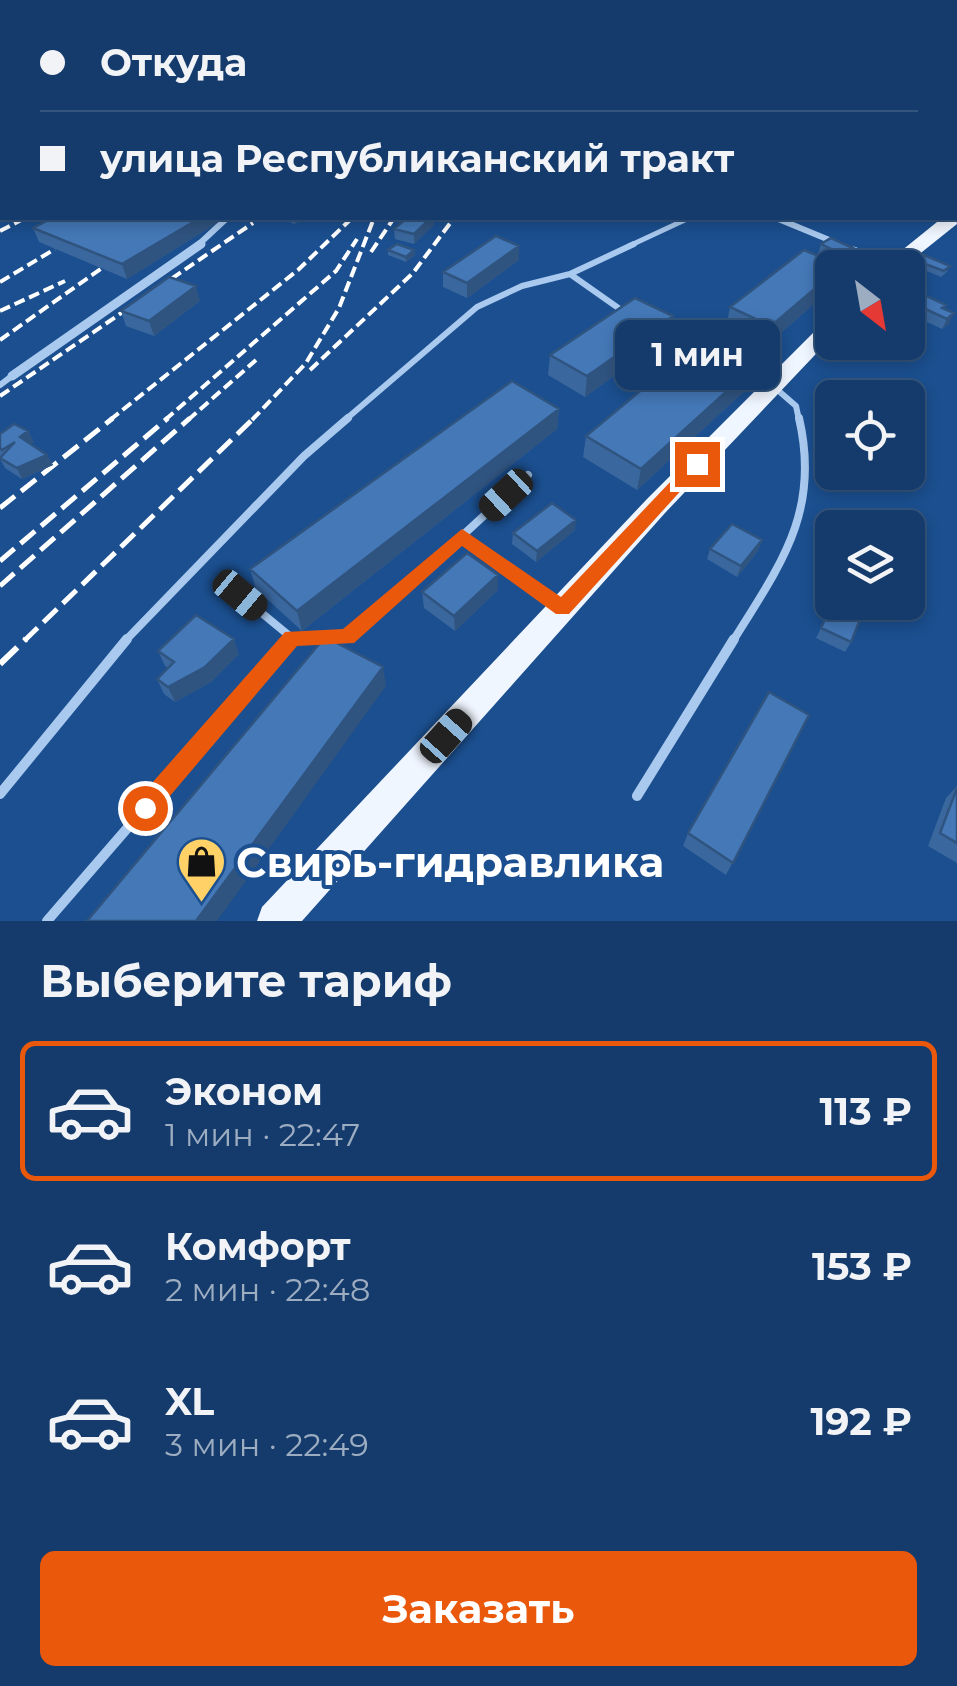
<!DOCTYPE html>
<html lang="ru">
<head>
<meta charset="utf-8">
<style>
  :root { --surface:#143b6b; --page:#214673; --text:#f1f3f6; --muted:#9dadc1; --line:#33557e; --accent:#ea580c }
  body { margin:0; font-family:Montserrat,sans-serif; background:var(--page); color:var(--text); height:100vh; display:flex; flex-direction:column; font-size:38px; white-space:nowrap }
  * { box-sizing:border-box; margin:0 }
  p { font-size:32px; color:var(--muted) }
  .icon { flex:none; width:55px; height:55px; fill:none; stroke:currentColor; stroke-width:2; stroke-linecap:round; stroke-linejoin:round }
  .map { position:relative; height:921px; overflow:hidden }
  .details { display:flex; flex-direction:column; background:var(--surface); flex:1 }
  .details>* { flex:none }
  .hud { position:absolute; left:0px; top:0px; width:958px; height:220px; box-shadow:0 5px 15px #0003,0 0 0 2px var(--line); display:grid; align-content:center; height:220px; padding:0 40px; background:var(--surface) }
  .needle { width:65px; rotate:149deg }
  .tools { position:absolute; left:815px; top:250px; display:grid; gap:20px }
  .tools a { display:grid; place-items:center; width:110px; height:110px; border-radius:15px; background:var(--surface); box-shadow:0 5px 15px #0003,0 0 0 2px var(--line); font-size:50px }
  .end { position:absolute; width:45px; height:45px; margin:-22px; border:12px solid #ea580c; background:#fff; box-shadow:0 0 0 5px #fff }
  .from { border-radius:50% }
  .bubble { position:absolute; height:70px; border-radius:15px; background:var(--surface); box-shadow:0 5px 15px #0003,0 0 0 2px var(--line); font-size:32px; font-weight:700; line-height:70px; text-align:center }
  .car { position:absolute; width:30px; height:60px; margin:-30px -15px; border-radius:12px; box-shadow:0 0 8px 2px #0007; background:linear-gradient(#222 24%,#8ab4d8 0 40%,#222 0 76%,#8ab4d8 0 86%,#222 0) }
  .hud b { display:flex; align-items:center; gap:35px; height:95px; font-size:38px }
  .hud b+b { border-top:2px solid var(--line) }
  .hud i { width:25px; height:25px; background:var(--text) }
  ul { padding:0; list-style:none }
  li { display:flex; align-items:center; gap:30px; height:140px; margin:0 20px 15px; padding:0 20px; border:5px solid transparent; border-radius:15px }
  li div { flex:1 }
  li b { display:block; font-size:38px }
  li em { font-style:normal; font-weight:700 }
  li.on { border-color:var(--accent) }
  li>.icon { width:90px; height:90px; stroke-width:1.5 }
  h2 { padding:0 40px; font-size:45px; line-height:120px }
  .primary-button { display:flex; gap:20px; margin-top:auto; padding:20px 40px }
  .primary-button a { flex:1; height:115px; border-radius:15px; background:var(--accent); color:#fff; font-size:40px; font-weight:700; line-height:115px; text-align:center }
  .map>svg:first-child { display:block }
  .lines { fill:none; stroke-linecap:round; stroke-linejoin:round }
  .service-far4 { stroke:#a9c9ee; stroke-width:4 }
  .service-far3 { stroke:#a9c9ee; stroke-width:5 }
  .service-far2 { stroke:#a9c9ee; stroke-width:6 }
  .service-far1 { stroke:#a9c9ee; stroke-width:8 }
  .service { stroke:#a9c9ee; stroke-width:10 }
  .minor-far2 { stroke:#a9c9ee; stroke-width:5 }
  .minor-far1 { stroke:#a9c9ee; stroke-width:6 }
  .minor { stroke:#a9c9ee; stroke-width:9 }
  .tertiary { stroke:#a9c9ee; stroke-width:18 }
  .primary { fill:#f0f6ff; fill-rule:evenodd }
  .rail-far3 { stroke:#fff; stroke-width:2.5; stroke-dasharray:9 4; stroke-linecap:butt }
  .rail-far2 { stroke:#fff; stroke-width:4; stroke-dasharray:11 5; stroke-linecap:butt }
  .rail-far1 { stroke:#fff; stroke-width:5; stroke-dasharray:19 8; stroke-linecap:butt }
  .rail { stroke:#fff; stroke-width:6; stroke-dasharray:24 10; stroke-linecap:butt }
  .wall { fill:#3a679d }
  .shaded-wall { fill:#305480 }
  .building { fill:#4478b7; stroke:#305480; stroke-width:2.5 }
  .route { fill:#ea580c }
  .labels { text-anchor:middle; stroke-width:8; stroke-linejoin:round; paint-order:stroke }
  .near-poi-label { font-size:42px; font-weight:bold; fill:#fff; stroke:#1b4f8f; text-anchor:start }
</style>
</head>
<body>
<div class="map">
<svg width="957" height="921" viewBox="0 0 957 921">
  <rect width="100%" height="100%" fill="#1b4f8f"/>
  <g class="lines">
    <path class="service-far4" d="M855,0L874,2
      M827,2L835,0"/>
    <path class="service-far3" d="M629,246L689,218"/>
    <path class="service-far2" d="M624,312L570,274L634,244
      M0,385L12,376
      M773,386L796,406L799,420
      M345,420L477,307L522,286L570,274"/>
    <path class="service-far1" d="M462,536L528,475
      M240,595L292,638L347,637L462,536L559,606
      M125,641L304,456L348,418
      M289,641L292,638
      M733,641C780,565 821,512 799,418"/>
    <path class="service" d="M0,794L127,639
      M637,796L734,639
      M47,921L291,639"/>
    <path class="minor-far2" d="M338,0L342,2"/>
    <path class="minor-far1" d="M776,218L839,244
      M197,246L227,218"/>
    <path class="minor" d="M854,251L890,267
      M12,376L201,244"/>
    <path class="tertiary" d="M119,2L131,0"/>
    <path class="primary" d="M955,213L957,224L902,268H880L942,218H955Z
      M832,319V337L665,513L302,921H257L262,907L647,499L825,321Z"/>
    <path class="rail-far3" d="M480,2L490,0
      M521,2L529,0
      M549,2L554,0"/>
    <path class="rail-far2" d="M0,231L25,218
      M371,252L394,218
      M0,282L55,249
      M0,311L65,281
      M0,340L102,268
      M310,370L413,273L454,218
      M0,396L253,223
      M110,420L298,270L352,218
      M165,420L336,271L357,239
      M188,420L256,360
      M252,420L306,363L339,308L374,218"/>
    <path class="rail-far1" d="M0,508L113,418
      M0,561L168,418
      M0,586L190,418
      M24,641L254,418"/>
    <path class="rail" d="M0,664L26,639"/>
  </g>
  <path class="wall" d="M570,0H642L641,2H570Z
    M52,218H225L127,279L39,242L33,228Z
    M278,218H305L295,224Z
    M407,218H434V225L414,244L395,239L394,229Z
    M821,244L860,263L854,268H846L818,254Z
    M519,246V260L467,298L443,287V272Z
    M388,250H414L415,255L406,262L388,255Z
    M917,261L948,271L941,277L915,266Z
    M832,268V288L765,347L726,328L730,307Z
    M200,301L154,336L126,326L121,311Z
    M910,302L946,305L944,309L949,324L942,329L908,313Z
    M673,316L669,336L585,397L548,375L550,355Z
    M910,340L890,361L871,352L875,342H908Z
    M763,374L637,490L583,457L586,436Z
    M559,409L557,429L302,631L256,589L250,569Z
    M28,431L34,442L30,444L47,455L53,465L22,479L5,468L0,459V434Z
    M575,530L536,562L512,544L513,533Z
    M762,540L758,551L737,577L707,559L710,549Z
    M498,575V590L455,631L424,608L422,592Z
    M833,602L851,642L845,652L816,638Z
    M158,651L239,654L211,682L175,702L164,694L157,679L168,668L165,666Z
    M809,715L726,875L683,846L688,833Z
    M957,786V863L928,846L946,798Z"/>
  <path class="shaded-wall" d="M407,0H456L444,2H407Z
    M611,0H642L641,2H610Z
    M0,67H2V85H0Z
    M200,218H225L127,279L122,264Z
    M294,218H305L295,224Z
    M431,218H434V225L414,244V234Z
    M519,246V260L467,298V283Z
    M414,250L415,255L406,262V257Z
    M864,253L860,263L851,268L854,260Z
    M832,274V288L765,347L771,326Z
    M196,286L200,301L154,336L149,321Z
    M954,313L949,324L942,329L947,319Z
    M673,316L669,336L585,397L587,376Z
    M915,330L910,340L890,361L894,350L902,342H908V337Z
    M769,353L763,374L637,490L641,469Z
    M559,409L557,429L302,631L297,611Z
    M28,431L34,442L25,448L20,437Z
    M47,455L53,465L22,479L17,468Z
    M576,520L575,530L536,562L537,551Z
    M762,540L758,551L737,577L741,566Z
    M498,575V590L455,631L454,616Z
    M234,639L239,654L211,682L175,702L168,687Z
    M383,667L386,686L217,921H196Z"/>
  <path class="building" d="M390,0H394L399,2H378Z
    M658,0H691L683,2H652Z
    M701,0H732L736,1L708,2Z
    M0,161L2,162V174L0,175Z
    M52,218H200L122,264L33,228Z
    M407,218H431L414,234L394,229Z
    M496,236L519,246L467,283L443,272Z
    M831,238L864,253L854,260L821,244Z
    M397,244L414,250L406,257L388,250Z
    M804,250L842,266L840,268H832V274L771,326L730,307Z
    M924,255L950,266L944,271L917,261Z
    M169,277L196,286L149,321L121,311Z
    M922,294L946,305L942,308L954,313L947,319L910,302Z
    M635,298L673,316L587,376L550,355Z
    M908,327L915,330L908,337Z
    M716,328L769,353L641,469L586,436Z
    M877,342H902L894,350Z
    M512,381L559,409L297,611L250,569Z
    M14,424L28,431L20,437L47,455L17,468L0,458L15,442L2,450L0,448V434Z
    M552,503L576,520L537,551L513,533Z
    M732,524L762,540L741,566L710,549Z
    M467,553L498,575L454,616L422,592Z
    M833,602H848L864,610L851,642L821,628Z
    M196,615L234,639L205,667L168,687L157,679L174,662L158,651Z
    M325,637L383,667L196,921H87Z
    M769,692L809,715L733,863L688,833Z
    M957,788V843L940,833Z"/>
  <path class="route" d="M691,460L705,464L569,614H556L462,546L354,643L297,646L153,816H137V800L285,632L343,629L462,529L561,597Z"/>
  <defs>
    <symbol id="shop-pin" viewBox="-11 -11 22 30"><path d="M0 17L-7.5 6A9.5 9.5 0 1 1 7.5 6Z" fill="#ffd166" stroke="#1b4f8f"/><path d="M-5-2.5h2.3a2.7 3.5 0 0 1 5.4 0H5L5.5 6h-11ZM-1.5-2.5h3a1.5 2.3 0 0 0-3 0Z" fill="#111"/></symbol>
  </defs>
  <g fill-rule="evenodd">
    <use href="#shop-pin" x="174" y="834" width="55" height="75"/>
  </g>
  <g class="labels">
    <g class="near-poi-label">
      <text x="236" y="877">Свирь-гидравлика</text>
    </g>
  </g>
</svg>
<div class="tools">
<a><svg class="needle" viewBox="-14 -14 28 28"><path d="M0-13l5 13h-10z" fill="#e53935"/><path d="M0 13l5-13h-10z" fill="#9dadc1"/></svg></a>
<a><svg class="icon" aria-label="locate" viewBox="0 0 24 24"><circle cx="12" cy="12" r="6"/><path d="M12 2v4M12 18v4M2 12h4M18 12h4"/></svg></a>
<a><svg class="icon" aria-label="layers" viewBox="0 0 24 24"><path d="M12 4l9 5-9 5-9-5zM3 14l9 5 9-5"/></svg></a>
</div>
<i class="end from" style="left:145px;top:808px"></i>
<i class="end" style="left:697px;top:464px"></i>
<div class="bubble" style="left:615px;top:320px;width:165px">1 мин</div>
<i class="car" style="left:506px;top:495px;rotate:227deg"></i>
<i class="car" style="left:240px;top:595px;rotate:130deg"></i>
<i class="car" style="left:446px;top:736px;rotate:42deg"></i>
<div class="hud">
<b><i class="from"></i>Откуда</b>
<b><i></i>улица Республиканский тракт</b>
</div>
</div>
<section class="details">
<h2>Выберите тариф</h2>
<ul>
<li class="on"><svg class="icon" aria-label="car" viewBox="0 0 24 24"><path d="M5 17H2v-5l4-1 3-4h7l3 4 3 1v5h-3M9 17h6M6 11h13"/><circle cx="7" cy="17" r="2"/><circle cx="17" cy="17" r="2"/></svg><div><b>Эконом</b><p>1 мин · 22:47</p></div><em>113 ₽</em></li>
<li><svg class="icon" aria-label="car" viewBox="0 0 24 24"><path d="M5 17H2v-5l4-1 3-4h7l3 4 3 1v5h-3M9 17h6M6 11h13"/><circle cx="7" cy="17" r="2"/><circle cx="17" cy="17" r="2"/></svg><div><b>Комфорт</b><p>2 мин · 22:48</p></div><em>153 ₽</em></li>
<li><svg class="icon" aria-label="car" viewBox="0 0 24 24"><path d="M5 17H2v-5l4-1 3-4h7l3 4 3 1v5h-3M9 17h6M6 11h13"/><circle cx="7" cy="17" r="2"/><circle cx="17" cy="17" r="2"/></svg><div><b>XL</b><p>3 мин · 22:49</p></div><em>192 ₽</em></li>
</ul>
<div class="primary-button"><a>Заказать</a></div>
</section>
</body>
</html>
